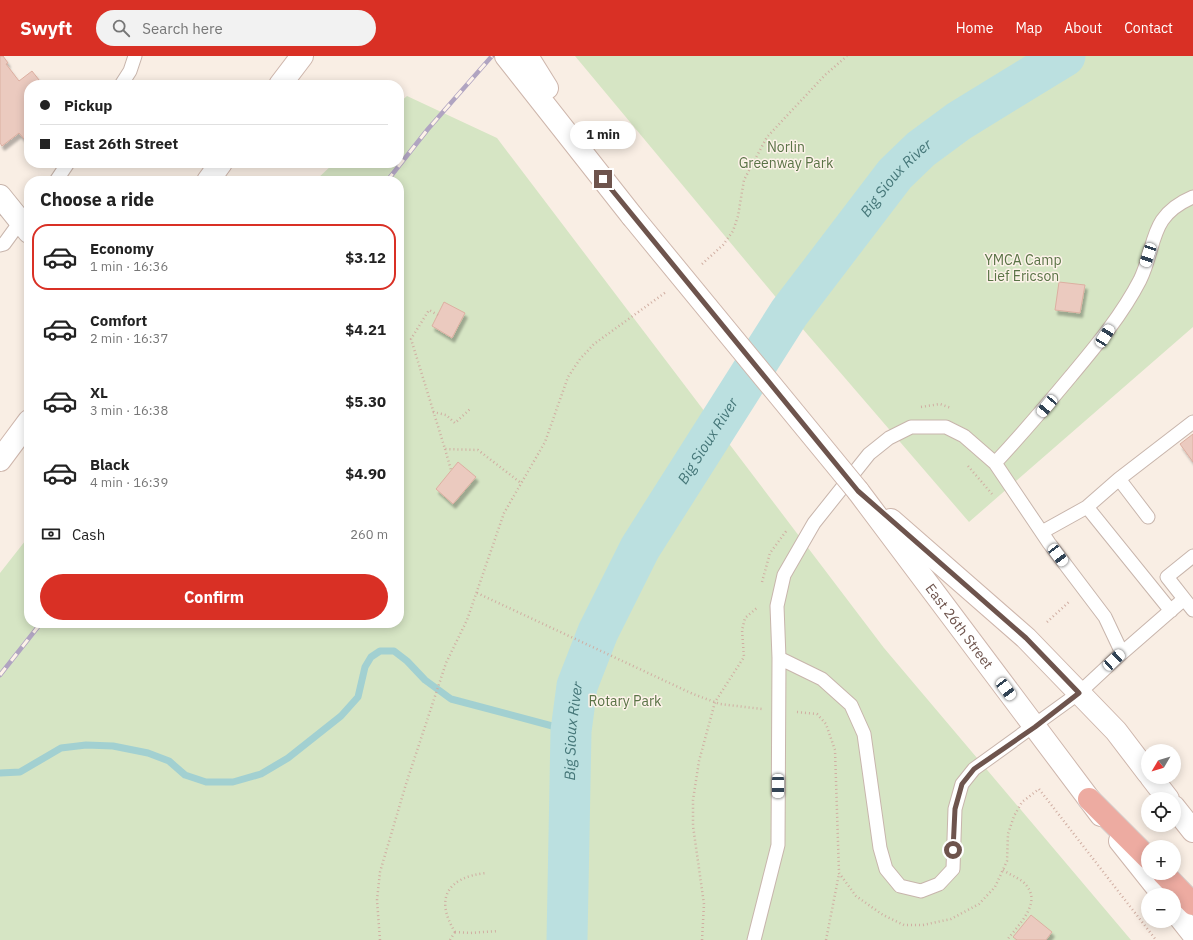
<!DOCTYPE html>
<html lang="en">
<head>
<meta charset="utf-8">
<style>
  :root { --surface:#fff; --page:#f2f2f2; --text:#222; --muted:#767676; --line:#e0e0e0; --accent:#d93025 }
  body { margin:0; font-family:"IBM Plex Sans",sans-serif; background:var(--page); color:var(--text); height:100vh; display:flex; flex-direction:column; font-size:15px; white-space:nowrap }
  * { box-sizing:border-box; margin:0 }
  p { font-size:13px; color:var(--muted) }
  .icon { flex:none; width:22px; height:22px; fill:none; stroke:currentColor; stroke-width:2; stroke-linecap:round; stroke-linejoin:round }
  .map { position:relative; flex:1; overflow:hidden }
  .side { position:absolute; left:24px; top:120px; width:380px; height:452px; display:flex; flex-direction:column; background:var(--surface); border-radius:16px; box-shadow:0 2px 10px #0003 }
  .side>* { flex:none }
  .hud { position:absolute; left:24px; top:24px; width:380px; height:88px; border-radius:16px; box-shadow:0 2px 10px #0003; display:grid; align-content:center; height:88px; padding:0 16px; background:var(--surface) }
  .needle { width:26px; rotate:232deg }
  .fabs { position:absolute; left:1141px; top:688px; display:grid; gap:8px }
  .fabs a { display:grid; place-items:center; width:40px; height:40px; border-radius:50%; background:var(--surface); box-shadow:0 2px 10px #0003; font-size:20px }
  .end { position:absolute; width:18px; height:18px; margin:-9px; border:5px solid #6e544d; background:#fff; box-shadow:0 0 0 2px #fff }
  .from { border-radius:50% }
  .bubble { position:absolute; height:28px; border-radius:14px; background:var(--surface); box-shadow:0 2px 10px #0003; font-size:13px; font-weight:700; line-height:28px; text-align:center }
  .car { position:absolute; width:12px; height:24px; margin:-12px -6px; border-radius:5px; box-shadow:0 0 3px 1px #0007; background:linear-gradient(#fff 24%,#345 0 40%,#fff 0 76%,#345 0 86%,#fff 0) }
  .hud b { display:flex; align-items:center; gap:14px; height:38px; font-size:15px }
  .hud b+b { border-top:1px solid var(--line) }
  .hud i { width:10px; height:10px; background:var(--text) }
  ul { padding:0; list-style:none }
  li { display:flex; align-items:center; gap:12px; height:66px; margin:0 8px 6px; padding:0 8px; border:2px solid transparent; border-radius:16px }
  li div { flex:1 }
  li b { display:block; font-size:15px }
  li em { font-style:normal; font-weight:700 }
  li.on { border-color:var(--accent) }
  li>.icon { width:36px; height:36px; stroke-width:1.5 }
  h2 { padding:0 16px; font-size:18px; line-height:48px }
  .pay { display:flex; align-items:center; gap:10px; height:44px; padding:0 16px; font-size:15px }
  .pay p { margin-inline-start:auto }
  .cta { display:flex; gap:8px; margin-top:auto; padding:8px 16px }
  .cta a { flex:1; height:46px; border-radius:24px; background:var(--accent); color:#fff; font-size:16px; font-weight:700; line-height:46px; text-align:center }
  header { display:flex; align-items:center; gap:24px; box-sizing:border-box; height:56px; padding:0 20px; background:var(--accent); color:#fff }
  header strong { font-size:19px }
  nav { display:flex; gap:22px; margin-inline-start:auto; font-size:14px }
  .search { width:280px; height:36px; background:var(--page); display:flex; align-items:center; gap:10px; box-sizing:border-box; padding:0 14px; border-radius:22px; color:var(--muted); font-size:15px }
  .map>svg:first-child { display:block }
  .green { fill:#d6e5c4 }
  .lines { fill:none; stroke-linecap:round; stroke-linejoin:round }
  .stream { stroke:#a2d0d1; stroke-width:7 }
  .river { stroke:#bbe0e0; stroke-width:41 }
  .building { fill:#ebcabf; stroke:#dcafa1; filter:url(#shadow) }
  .lane-casing { stroke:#c8b5ac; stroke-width:15 }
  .street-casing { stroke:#c8b5ac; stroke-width:24 }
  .secondary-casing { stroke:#ceb6ac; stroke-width:24 }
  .highway-casing { stroke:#d4ccca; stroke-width:24 }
  .path { stroke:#d0aea2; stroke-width:2.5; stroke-dasharray:1 3; stroke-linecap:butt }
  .lane { stroke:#fff; stroke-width:13 }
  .street { stroke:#fff; stroke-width:22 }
  .secondary { stroke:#fff; stroke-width:22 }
  .highway { stroke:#edaba1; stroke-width:22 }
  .rail-casing { stroke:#b0a4c1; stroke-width:4.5 }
  .rail { stroke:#fdf2e9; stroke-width:3; stroke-dasharray:9; stroke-linecap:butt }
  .secondary-bridge-casing { stroke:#ceb6ac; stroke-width:24; stroke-linecap:butt }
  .secondary-bridge { stroke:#fff; stroke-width:22 }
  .route { stroke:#6e544d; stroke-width:5 }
  .labels { text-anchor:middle; stroke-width:3; stroke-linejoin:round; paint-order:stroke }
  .park-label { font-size:14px; fill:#5a7346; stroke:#fdf2e9 }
  .street-label { font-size:14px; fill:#6e544d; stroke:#fdf2e9 }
  .water-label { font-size:15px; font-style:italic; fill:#467779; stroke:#fdf2e9 }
</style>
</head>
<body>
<header>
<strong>Swyft</strong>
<div class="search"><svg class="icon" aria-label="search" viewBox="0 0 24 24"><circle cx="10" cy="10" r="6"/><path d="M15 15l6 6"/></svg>Search here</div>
<nav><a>Home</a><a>Map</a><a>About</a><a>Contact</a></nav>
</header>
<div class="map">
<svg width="1193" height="884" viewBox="0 0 1193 884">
  <defs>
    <filter id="shadow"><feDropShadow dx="2.5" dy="4.5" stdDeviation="1" flood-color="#0004"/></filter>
  </defs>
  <rect width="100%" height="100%" fill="#f9eee4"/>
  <path class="green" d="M575,0H1193V271L969,466L789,257Z
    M407,40L497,82L884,592L1131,884H0V517L29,480V567H399V125H315L334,107H399V47Z"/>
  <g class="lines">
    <path class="stream" d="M0,717L20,716L61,692L86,689L113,690L148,697L169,705L185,719L206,726H233L261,718L288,702L341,660L358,641L365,611L371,601L380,595H394L407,605L425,624L451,643L571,675"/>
    <path class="river" id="s1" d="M567,884L571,675L577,630L598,576L640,492L789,257L895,118L921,93L959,65L1065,0"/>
  </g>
  <path class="building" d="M0,0H3L8,7L6,8L19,25L32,15L43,29H29V80L24,83L19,77L2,90L0,87Z
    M1059,226L1085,229L1080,257L1055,254Z
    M444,246L465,257L452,282L432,270Z
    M1193,378V406L1180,388Z
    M458,406L476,421L453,448L436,433Z
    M1031,859L1052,876L1046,884H1017L1013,881Z"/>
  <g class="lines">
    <defs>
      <path id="lane" d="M121,29L130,15L135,0
        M56,125L68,107
        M0,189L4,188L20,166L26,162
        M1119,423L1148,461
        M1042,476L1087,451
        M1193,500L1167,521L1193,554
        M1171,555L1087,451L1119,423L1193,366
        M1122,597L1184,543
        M779,602L822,623L851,649L864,678L880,792L886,813L900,830L921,835L939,828L953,813L955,753L962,728L974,713L1079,637L1122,597L1105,561L1049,487L995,407
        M754,884L778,789L779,602L777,550L784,519L814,467L869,398L889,382L911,371H946L964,380L995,407C1021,379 1046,350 1071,320C1096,290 1122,259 1140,224C1157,189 1148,160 1193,141"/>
      <path id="street" d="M0,140L29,176"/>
      <g id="secondary">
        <path d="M506,0L632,160"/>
        <path d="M527,0L547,32"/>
        <path d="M280,29L302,0"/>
        <path d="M208,125L221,107"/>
        <path d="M0,404L29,365"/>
        <path id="s2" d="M858,435L1101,759"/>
        <path d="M891,464L1026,582L1116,675L1148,717"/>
        <path d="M1151,721L1168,743"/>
        <path d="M1174,751L1193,775"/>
        <path d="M1120,785L1163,839"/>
        <path d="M1174,854L1193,878"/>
      </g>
      <path id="highway" d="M1089,743L1148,802
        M1163,817L1193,848"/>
    </defs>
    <use href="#lane" class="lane-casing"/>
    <use href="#street" class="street-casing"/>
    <use href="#secondary" class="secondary-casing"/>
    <use href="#highway" class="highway-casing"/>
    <path class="path" d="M702,208L723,189L733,175L738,160L744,124L767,81L825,19L847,0
      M438,259L429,254L411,283L445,393L478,394L521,427
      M921,351L940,348L951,352
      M433,356L446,359L455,367L470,353
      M445,393L451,414
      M968,410L992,438
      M762,526L770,497L787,474
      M477,537L693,638L720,648L762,653
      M1047,566L1070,545
      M797,656L817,658L826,668L835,694L839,817L856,840L883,859L904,869H923L951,863L979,848L995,831L1007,805L1008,778L1014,760L1022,746L1039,733L1156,884
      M1003,814C1009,818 1016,821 1022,825C1045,844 1020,867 1007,884
      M455,876C434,842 448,821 486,817
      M455,876L470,877L498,875
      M380,884L377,844L380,816L406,728L446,607L467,564L504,457L545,386L568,321L580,303L594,288L666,236
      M450,884L455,876
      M702,884L704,848L693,770V744L699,705L715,646L744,601L742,574L745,562L758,551
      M826,884L839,818"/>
    <use href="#lane" class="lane"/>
    <use href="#street" class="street"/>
    <use href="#secondary" class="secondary"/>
    <use href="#highway" class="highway"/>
    <defs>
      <path id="rail" d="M387,125L428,73L492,0
        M0,619L41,567"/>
    </defs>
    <use href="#rail" class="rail-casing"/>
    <use href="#rail" class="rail"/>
    <defs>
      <path id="secondary-bridge" d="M632,160L858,435"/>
    </defs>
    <use href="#secondary-bridge" class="secondary-bridge-casing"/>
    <use href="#secondary-bridge" class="secondary-bridge"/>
  </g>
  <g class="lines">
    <path class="route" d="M603,123L858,435L1026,582L1079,637L1035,671L974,713L962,728L955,753L953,794"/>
  </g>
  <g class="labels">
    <g class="park-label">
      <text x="786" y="96">Norlin<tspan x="786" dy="16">Greenway Park</tspan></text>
      <text x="1023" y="209">YMCA Camp<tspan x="1023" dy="16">Lief Ericson</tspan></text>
      <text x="625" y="650">Rotary Park</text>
    </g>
    <g class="street-label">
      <text dy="5" stroke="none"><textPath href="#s2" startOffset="169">East 26th Street</textPath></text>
    </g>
    <g class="water-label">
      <text dy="5" stroke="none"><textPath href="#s1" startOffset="857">Big Sioux River</textPath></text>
      <text dy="5" stroke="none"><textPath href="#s1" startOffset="533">Big Sioux River</textPath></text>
      <text dy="5" stroke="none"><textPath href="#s1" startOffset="209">Big Sioux River</textPath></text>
    </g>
  </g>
</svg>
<div class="fabs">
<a><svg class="needle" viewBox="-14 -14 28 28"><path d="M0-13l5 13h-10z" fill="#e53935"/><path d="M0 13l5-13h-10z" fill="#767676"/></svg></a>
<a><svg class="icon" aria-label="locate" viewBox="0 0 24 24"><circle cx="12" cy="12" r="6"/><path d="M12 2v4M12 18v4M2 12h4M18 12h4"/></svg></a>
<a>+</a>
<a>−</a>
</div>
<i class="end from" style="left:953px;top:794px"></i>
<i class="end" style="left:603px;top:123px"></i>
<div class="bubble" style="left:570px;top:65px;width:66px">1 min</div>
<i class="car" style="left:1148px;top:199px;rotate:198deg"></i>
<i class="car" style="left:1105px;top:280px;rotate:32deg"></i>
<i class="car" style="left:1047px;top:350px;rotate:220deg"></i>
<i class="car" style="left:1058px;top:499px;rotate:143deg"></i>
<i class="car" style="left:1114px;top:604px;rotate:47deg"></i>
<i class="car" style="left:1006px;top:633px;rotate:143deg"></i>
<i class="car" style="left:778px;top:730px;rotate:180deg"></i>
<div class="hud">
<b><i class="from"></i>Pickup</b>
<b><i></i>East 26th Street</b>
</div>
<section class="side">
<h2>Choose a ride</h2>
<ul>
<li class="on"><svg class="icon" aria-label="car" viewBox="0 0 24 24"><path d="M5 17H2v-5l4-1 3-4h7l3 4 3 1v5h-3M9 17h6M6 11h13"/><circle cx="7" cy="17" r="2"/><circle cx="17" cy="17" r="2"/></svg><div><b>Economy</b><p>1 min · 16:36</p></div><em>$3.12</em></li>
<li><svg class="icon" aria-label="car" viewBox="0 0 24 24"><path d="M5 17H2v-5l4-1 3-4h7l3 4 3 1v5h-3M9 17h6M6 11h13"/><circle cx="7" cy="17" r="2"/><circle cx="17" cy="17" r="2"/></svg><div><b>Comfort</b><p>2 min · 16:37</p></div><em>$4.21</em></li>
<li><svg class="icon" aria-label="car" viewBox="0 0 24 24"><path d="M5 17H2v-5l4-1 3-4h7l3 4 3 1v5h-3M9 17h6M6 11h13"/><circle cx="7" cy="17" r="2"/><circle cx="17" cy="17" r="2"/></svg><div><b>XL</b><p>3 min · 16:38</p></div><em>$5.30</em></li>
<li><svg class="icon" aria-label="car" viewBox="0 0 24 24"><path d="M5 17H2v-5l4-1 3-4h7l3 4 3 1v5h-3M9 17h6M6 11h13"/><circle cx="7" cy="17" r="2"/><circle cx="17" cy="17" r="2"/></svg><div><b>Black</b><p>4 min · 16:39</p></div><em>$4.90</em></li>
</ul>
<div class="pay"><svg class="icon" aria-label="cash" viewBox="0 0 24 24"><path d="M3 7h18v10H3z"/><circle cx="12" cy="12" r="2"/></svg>Cash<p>260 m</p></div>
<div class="cta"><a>Confirm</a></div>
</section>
</div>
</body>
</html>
